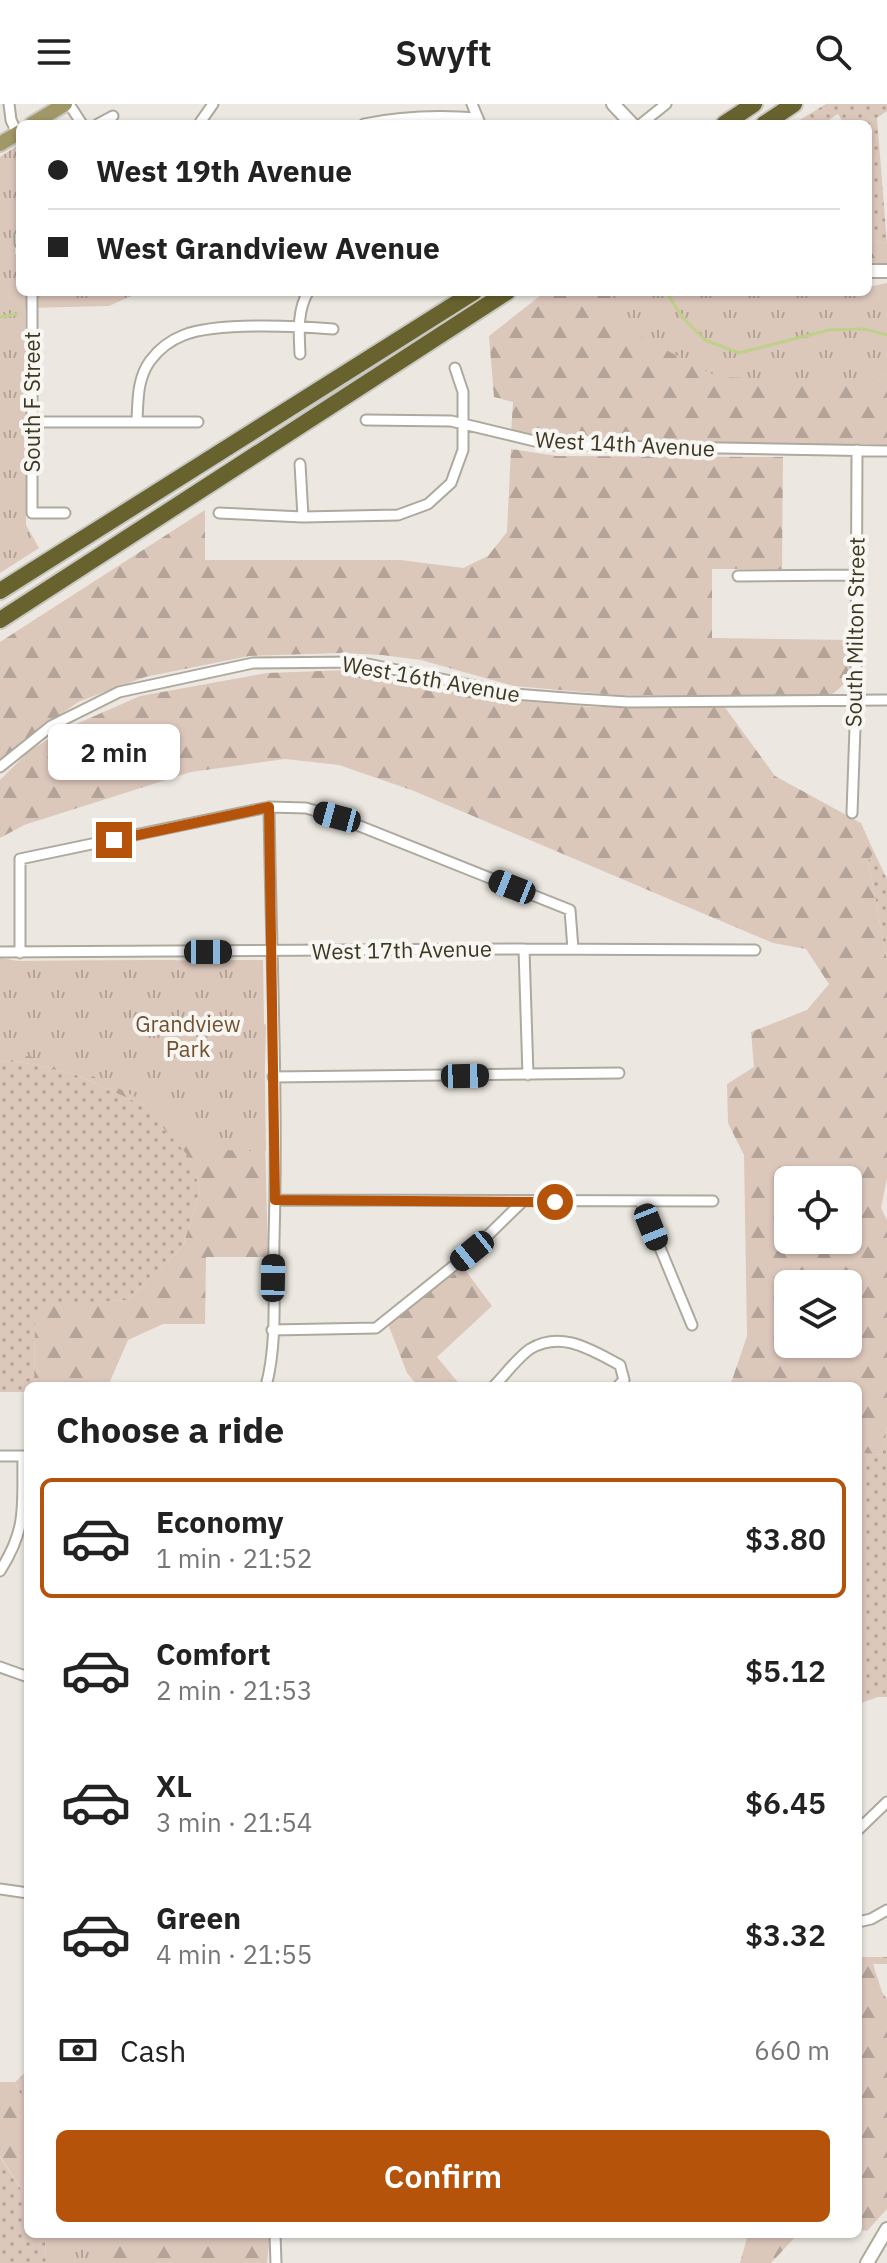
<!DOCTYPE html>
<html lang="en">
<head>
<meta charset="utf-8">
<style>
  :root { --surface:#fff; --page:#f6f6f6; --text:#222; --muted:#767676; --line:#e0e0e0; --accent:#b45309 }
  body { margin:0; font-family:"IBM Plex Sans",sans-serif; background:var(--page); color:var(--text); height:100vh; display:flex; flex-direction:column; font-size:30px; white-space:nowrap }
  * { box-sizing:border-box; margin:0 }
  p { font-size:26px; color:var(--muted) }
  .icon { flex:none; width:44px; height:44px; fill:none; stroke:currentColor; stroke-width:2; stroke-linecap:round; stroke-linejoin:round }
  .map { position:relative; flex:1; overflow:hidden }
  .panel { position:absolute; left:24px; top:1278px; width:838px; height:856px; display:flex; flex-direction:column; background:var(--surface); border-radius:12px; box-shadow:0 2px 6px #0004 }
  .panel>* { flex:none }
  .hud { position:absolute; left:16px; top:16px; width:856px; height:176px; border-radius:12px; box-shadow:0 2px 6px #0004; display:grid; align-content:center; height:176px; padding:0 32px; background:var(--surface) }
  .controls { position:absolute; left:774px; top:1062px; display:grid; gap:16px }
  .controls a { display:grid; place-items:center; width:88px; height:88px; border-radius:12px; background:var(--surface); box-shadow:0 2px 6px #0004; font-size:40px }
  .end { position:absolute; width:36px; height:36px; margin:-18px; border:10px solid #b45309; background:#fff; box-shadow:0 0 0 4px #fff }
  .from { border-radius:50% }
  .bubble { position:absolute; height:56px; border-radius:12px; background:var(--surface); box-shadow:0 2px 6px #0004; font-size:26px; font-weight:600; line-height:56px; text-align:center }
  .car { position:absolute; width:24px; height:48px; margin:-24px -12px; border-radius:10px; box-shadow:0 0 6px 2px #0007; background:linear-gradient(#222 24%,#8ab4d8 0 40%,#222 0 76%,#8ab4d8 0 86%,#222 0) }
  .hud b { display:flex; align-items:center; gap:28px; height:76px; font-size:30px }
  .hud b+b { border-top:2px solid var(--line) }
  .hud i { width:20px; height:20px; background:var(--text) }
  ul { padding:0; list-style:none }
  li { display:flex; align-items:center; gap:24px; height:120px; margin:0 16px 12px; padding:0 16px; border:4px solid transparent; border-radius:12px }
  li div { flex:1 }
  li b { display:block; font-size:30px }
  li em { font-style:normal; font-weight:600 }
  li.active { border-color:var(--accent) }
  li>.icon { width:72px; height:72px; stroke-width:1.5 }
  h2 { padding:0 32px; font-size:36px; line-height:96px }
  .pay { display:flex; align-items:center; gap:20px; height:88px; padding:0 32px; font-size:30px }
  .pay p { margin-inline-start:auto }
  .action { display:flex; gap:16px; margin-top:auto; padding:16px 32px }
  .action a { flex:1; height:92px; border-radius:12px; background:var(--accent); color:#fff; font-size:32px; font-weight:600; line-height:92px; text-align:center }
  header { display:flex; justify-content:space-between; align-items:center; height:104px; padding:0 32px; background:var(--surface); font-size:36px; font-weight:600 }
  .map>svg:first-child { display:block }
  .grass { fill:url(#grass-dots) }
  .forest { fill:url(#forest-firs); fill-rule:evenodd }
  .park { fill:url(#park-tufts) }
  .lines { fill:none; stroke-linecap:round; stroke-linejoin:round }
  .stream { stroke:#bed08a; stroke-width:3 }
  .street-casing { stroke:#ada99c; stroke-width:13 }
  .secondary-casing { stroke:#aea998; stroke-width:16 }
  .primary-casing { stroke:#c8c7c1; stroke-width:18 }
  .highway-casing { stroke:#c8c7c1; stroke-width:20 }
  .street { stroke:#fff; stroke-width:9 }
  .secondary { stroke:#fff; stroke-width:12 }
  .primary { stroke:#a09867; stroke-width:14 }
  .highway { stroke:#68622e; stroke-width:16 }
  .route { stroke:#b45309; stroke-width:10 }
  .labels { text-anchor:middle; stroke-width:8; stroke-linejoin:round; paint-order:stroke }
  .street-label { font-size:22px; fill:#3c3822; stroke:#f8f6f2 }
  .park-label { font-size:22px; fill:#724f2d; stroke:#f8f6f2 }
</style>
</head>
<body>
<header><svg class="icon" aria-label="menu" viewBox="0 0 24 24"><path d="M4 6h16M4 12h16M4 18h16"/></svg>Swyft<svg class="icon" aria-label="search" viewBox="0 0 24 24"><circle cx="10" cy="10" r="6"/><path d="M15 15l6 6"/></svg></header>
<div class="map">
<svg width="887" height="2159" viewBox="0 0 887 2159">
  <defs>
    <pattern id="grass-dots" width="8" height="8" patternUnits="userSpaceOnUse" patternTransform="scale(2)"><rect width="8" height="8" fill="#dcc7bb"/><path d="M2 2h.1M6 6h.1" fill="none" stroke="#b4a398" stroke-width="1.8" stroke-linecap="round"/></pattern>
    <pattern id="forest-firs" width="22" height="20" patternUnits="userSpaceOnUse" patternTransform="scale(2)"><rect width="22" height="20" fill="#dcc7bb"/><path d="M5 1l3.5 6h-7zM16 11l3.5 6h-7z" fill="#b4a398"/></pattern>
    <pattern id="park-tufts" width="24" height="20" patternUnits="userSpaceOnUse" patternTransform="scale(2)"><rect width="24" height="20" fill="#dcc7bb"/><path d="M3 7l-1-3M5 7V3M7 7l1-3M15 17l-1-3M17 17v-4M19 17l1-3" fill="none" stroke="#b4a398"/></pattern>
  </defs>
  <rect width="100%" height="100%" fill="#ece8e1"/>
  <path class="grass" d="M826,0H887V7L877,14L887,140L868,136V20H844L838,10L823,20H793Z
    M874,748L887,775V857L868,757Z
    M12,956L74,970L143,1001L191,1054L200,1087L183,1142L128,1196L46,1201L35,1213L34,1282H28V1288H0V958Z
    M887,1322V1593H878L858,1600V1348L882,1351Z
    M28,1966V2008L15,1978Z
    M0,2053L28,2096V2130H45L46,2159H0Z"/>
  <path class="forest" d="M868,136L887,140V159H868Z
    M545,188H612L619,221L874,279L887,269V341L546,338L511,329L513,298L494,293L489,232Z
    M511,345L557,352L783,353L782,465H712V534L850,536C850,562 855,575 831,591H616L514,582L421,556L382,551L341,549L249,552L145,573L78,598L0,655V538L205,406V456H401L463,464L488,452L507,428Z
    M348,566L489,594L592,603L724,602L775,672L861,719L874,748L868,757L887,857V1074L881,1104L887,1116V1322L882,1351L858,1348V1282H730L747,1232L744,1051L728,1019L727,980L754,963L751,928L807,906L829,880L806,845L773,839L414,687L339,661L285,655L191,668L24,721L0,734V676L29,647L67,624L140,592L267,569ZM788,1076H848V1136H788ZM788,1180H848V1240H788Z
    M174,856L266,921L264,994L268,1153H206L205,1220H163L128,1236L108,1282H34L35,1213L46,1200L128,1196L183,1142L200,1087L191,1055L143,1001L74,970L12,956L0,958V857Z
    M463,1163L492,1202L437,1253L461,1282H418L407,1269L388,1220Z
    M858,1853H887V1860H873L882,1888L887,1895V2105L867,2127L858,2125Z
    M0,1978H15L28,2008V2096L0,2052Z
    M45,2130H270L267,2159H46Z
    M748,2130H798L771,2159H740Z"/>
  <path class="park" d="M20,40V117L15,133V150L20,153V188H140L109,202L25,204L26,421L39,444L0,469V53Z
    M887,179V269L874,279L718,273L618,221L612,188H868V183Z
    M0,854L19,857L263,856L266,1047L211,1046C200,1029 179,1018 162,1008C112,979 59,952 0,949Z
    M63,2130H116L108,2159H54Z"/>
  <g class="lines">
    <path class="stream" d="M666,188L683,214L705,236L739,249L829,226L865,225L887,231
      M42,191L49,188
      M0,213L17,210"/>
    <defs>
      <path id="street" d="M9,0L11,16L17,29
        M69,0L82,20
        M472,0L479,17
        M98,20L113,12
        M199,20L213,0
        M364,20C402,12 440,11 478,14
        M641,20L666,0
        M20,131V139
        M32,188V409H65
        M300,250C299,229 297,207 308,188
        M366,316L451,317L551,341L887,347
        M137,317C138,297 137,275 150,257C158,246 171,236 184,231C216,218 298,222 333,225
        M32,318H198
        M300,360L303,413
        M219,409L303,413L398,411L428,400L451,379L463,346V288L455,264
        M738,472L856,471
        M0,663L51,622L119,588L253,559L358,558L514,590L579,595L628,598L887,596
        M852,709L856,595L857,346
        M524,845L528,971
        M0,848L524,845L755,846
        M20,849V755L269,703L306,704L337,713L570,806L573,845
        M273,973L619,969
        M275,1096L713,1097
        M641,1098L692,1221
        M272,1226L376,1224L472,1147L522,1098
        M266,1282C278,1238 273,1182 274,1136C278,992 271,847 269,703
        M494,1282C505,1271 517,1254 530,1245C562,1226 591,1246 620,1261L624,1276L618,1282
        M0,1352H28
        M0,1467C28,1423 22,1402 23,1352
        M0,1563L28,1573
        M858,1726L887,1698
        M0,1785L28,1789
        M858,1818L871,1815L887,1806
        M275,2130L276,2159"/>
      <path id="secondary" d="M613,0L632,20
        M868,167H887
        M867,2159L887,2125"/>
      <path id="primary" d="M32,20L65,0
        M0,40L20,28"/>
      <path id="highway" d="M724,20L754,0
        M764,20L794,0
        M0,487L474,188
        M0,516L507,188"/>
    </defs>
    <use href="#street" class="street-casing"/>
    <use href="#secondary" class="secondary-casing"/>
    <use href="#primary" class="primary-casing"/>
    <use href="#highway" class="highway-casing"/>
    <use href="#street" class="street"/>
    <use href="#secondary" class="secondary"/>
    <use href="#primary" class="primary"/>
    <use href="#highway" class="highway"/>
  </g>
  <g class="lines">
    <path class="route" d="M114,736L269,703L275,1096L555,1098"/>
  </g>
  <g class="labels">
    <g class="street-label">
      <text transform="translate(32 298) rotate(-90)" y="8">South F Street</text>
      <text transform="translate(625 340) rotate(3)" y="8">West 14th Avenue</text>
      <text transform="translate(855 528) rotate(-89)" y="8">South Milton Street</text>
      <text transform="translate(431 575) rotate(10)" y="8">West 16th Avenue</text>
      <text transform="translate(402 846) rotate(-1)" y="8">West 17th Avenue</text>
    </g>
    <g class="park-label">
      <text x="188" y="928">Grandview<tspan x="188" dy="25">Park</tspan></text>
    </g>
  </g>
</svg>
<div class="controls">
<a><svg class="icon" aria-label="locate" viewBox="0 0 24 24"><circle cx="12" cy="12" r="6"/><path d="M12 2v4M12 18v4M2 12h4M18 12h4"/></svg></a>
<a><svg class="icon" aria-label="layers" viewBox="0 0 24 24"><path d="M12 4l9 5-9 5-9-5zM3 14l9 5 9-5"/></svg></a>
</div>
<i class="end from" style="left:555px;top:1098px"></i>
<i class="end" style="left:114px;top:736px"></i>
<div class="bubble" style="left:48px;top:620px;width:132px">2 min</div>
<i class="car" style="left:337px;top:713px;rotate:285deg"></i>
<i class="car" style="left:512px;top:783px;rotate:292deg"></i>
<i class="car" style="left:208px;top:848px;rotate:90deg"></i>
<i class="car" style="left:465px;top:972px;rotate:89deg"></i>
<i class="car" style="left:651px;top:1123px;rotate:158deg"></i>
<i class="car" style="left:472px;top:1147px;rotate:231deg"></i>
<i class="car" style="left:273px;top:1174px;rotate:1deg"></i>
<div class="hud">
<b><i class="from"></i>West 19th Avenue</b>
<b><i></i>West Grandview Avenue</b>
</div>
<section class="panel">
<h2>Choose a ride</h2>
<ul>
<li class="active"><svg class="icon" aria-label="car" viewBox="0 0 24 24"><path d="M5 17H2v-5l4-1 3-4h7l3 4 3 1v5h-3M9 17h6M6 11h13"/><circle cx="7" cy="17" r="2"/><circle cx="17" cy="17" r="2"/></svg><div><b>Economy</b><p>1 min · 21:52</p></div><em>$3.80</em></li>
<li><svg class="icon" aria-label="car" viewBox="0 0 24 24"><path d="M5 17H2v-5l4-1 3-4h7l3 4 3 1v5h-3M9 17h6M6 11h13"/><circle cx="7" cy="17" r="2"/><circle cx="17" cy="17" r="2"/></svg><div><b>Comfort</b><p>2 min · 21:53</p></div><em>$5.12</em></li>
<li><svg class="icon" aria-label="car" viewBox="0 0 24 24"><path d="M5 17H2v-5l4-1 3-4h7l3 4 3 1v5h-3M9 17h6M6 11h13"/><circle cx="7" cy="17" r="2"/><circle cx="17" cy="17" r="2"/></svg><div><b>XL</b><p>3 min · 21:54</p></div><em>$6.45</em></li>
<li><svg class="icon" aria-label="car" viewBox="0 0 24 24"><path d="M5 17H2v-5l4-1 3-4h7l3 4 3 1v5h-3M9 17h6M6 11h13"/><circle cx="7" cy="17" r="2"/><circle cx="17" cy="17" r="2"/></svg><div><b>Green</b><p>4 min · 21:55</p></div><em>$3.32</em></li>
</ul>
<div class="pay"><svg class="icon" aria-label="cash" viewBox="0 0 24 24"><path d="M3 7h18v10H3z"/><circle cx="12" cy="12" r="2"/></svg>Cash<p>660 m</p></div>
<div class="action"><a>Confirm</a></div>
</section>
</div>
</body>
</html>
